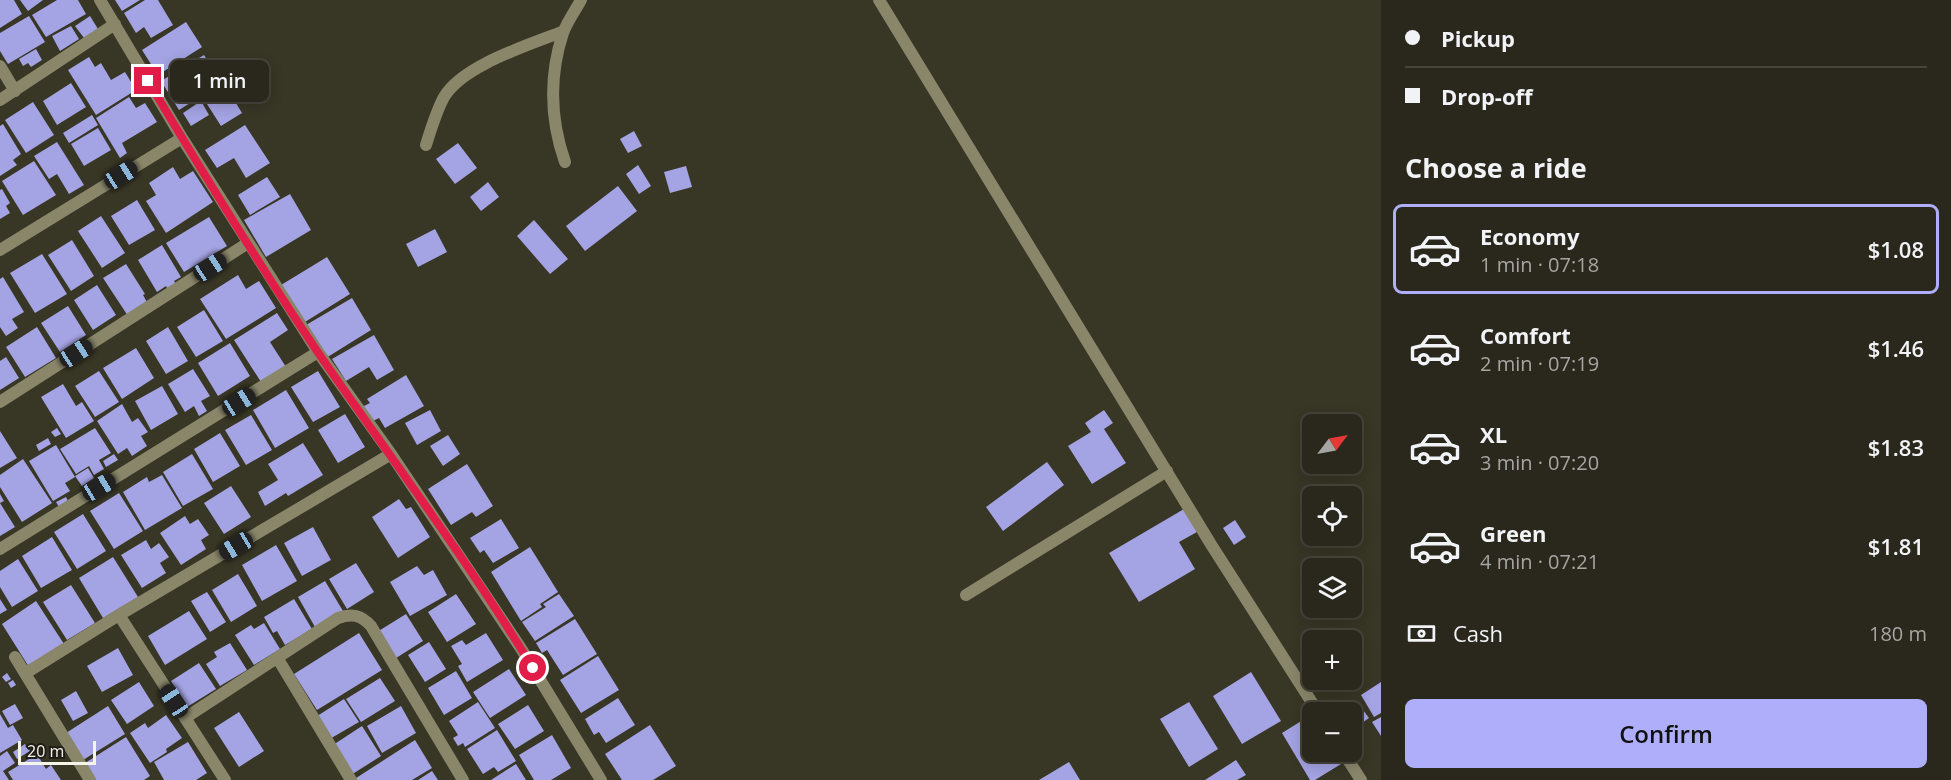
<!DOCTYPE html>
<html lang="en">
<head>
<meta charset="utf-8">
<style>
  :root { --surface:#2a281c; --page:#323025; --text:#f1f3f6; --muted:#a5a6a3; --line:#46443b; --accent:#afaefa }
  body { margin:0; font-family:"Open Sans",sans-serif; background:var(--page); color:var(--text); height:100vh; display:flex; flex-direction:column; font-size:22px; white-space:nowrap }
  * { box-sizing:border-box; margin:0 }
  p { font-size:20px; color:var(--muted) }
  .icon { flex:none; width:33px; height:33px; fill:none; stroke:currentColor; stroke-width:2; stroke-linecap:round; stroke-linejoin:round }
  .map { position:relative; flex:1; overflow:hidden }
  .sheet { display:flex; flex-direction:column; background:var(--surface); width:570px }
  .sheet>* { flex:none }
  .banner { display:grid; align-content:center; height:132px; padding:0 24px; background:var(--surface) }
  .needle { width:39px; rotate:58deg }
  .tools { position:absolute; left:1302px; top:414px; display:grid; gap:12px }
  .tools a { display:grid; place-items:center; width:60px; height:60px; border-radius:9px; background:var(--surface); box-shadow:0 3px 15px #0003,0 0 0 2px var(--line); font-size:30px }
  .scale { position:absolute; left:18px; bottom:15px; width:78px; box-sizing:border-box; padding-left:6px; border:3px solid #f5f4e9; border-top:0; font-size:16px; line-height:21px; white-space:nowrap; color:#f5f4e9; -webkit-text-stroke:4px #1e1e16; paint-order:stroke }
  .end { position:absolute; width:27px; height:27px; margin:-14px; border:8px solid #e11d48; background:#fff; box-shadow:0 0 0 3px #fff }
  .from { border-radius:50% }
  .bubble { position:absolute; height:42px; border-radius:9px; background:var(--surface); box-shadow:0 3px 15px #0003,0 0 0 2px var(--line); font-size:20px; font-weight:600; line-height:42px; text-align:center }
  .car { position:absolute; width:18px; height:36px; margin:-18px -9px; border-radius:8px; box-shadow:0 0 4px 2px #0007; background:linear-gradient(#222 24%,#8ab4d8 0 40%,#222 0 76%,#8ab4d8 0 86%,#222 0) }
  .banner b { display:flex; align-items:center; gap:21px; height:57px; font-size:22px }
  .banner b+b { border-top:2px solid var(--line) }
  .banner i { width:15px; height:15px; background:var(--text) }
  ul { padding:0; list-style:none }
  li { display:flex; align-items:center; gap:18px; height:90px; margin:0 12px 9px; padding:0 12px; border:3px solid transparent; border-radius:9px }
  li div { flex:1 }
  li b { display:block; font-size:22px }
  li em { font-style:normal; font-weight:600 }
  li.on { border-color:var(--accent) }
  li>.icon { width:54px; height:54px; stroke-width:1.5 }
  h2 { padding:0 24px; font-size:27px; line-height:72px }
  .pay { display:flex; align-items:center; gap:15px; height:66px; padding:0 24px; font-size:22px }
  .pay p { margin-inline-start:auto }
  .primary-button { display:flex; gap:12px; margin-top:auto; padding:12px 24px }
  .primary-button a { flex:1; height:69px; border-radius:9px; background:var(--accent); color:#111; font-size:24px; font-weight:600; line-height:69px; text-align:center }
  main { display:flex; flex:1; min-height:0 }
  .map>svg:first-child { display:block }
  .building { fill:#a4a3e3 }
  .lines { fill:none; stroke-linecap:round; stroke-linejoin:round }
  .lane { stroke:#89866a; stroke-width:12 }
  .street { stroke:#89866a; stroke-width:12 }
  .route { stroke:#e11d48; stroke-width:8 }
</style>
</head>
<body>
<main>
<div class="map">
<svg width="1381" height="780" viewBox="0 0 1381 780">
  <rect width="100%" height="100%" fill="#383625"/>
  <path class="building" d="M0,0H14L22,14L0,28Z
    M20,0H43L28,11Z
    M57,0H78L86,14L46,37L32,15Z
    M115,0H140L122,11Z
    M145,0H158L173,25L151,38L144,27L136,33L124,13Z
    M29,16L45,42L8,64L0,51V33Z
    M90,16L98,29L84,38L75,26Z
    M186,22L202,47L158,75L142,50Z
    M71,26L79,39L60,51L52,36Z
    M36,49L42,60L31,67L28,63L23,66L19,59Z
    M204,55L222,83L179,110L161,81Z
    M89,57L95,67L101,63L111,80L125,72L136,90L96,115L68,70Z
    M71,83L86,107L57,125L43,101Z
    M228,90L242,113L221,126L207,104Z
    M129,97L136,108L145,103L157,122L122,143L127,153L120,158L96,118Z
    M201,101L209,115L191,126L183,113Z
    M33,102L54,135L26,153L5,120Z
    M92,115L98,125L69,143L63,133Z
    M3,124L21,154L13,160L17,165L0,176V126Z
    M245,125L270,163L246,178L234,158L217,168L205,150Z
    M98,128L111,150L84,166L71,144Z
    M634,131L642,146L628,153L620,139Z
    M57,142L84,185L69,194L57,174L49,179L34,156Z
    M458,143L477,168L455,184L436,159Z
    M34,161L56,195L23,215L2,181Z
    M638,165L651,186L639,194L626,174Z
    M686,166L692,187L670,193L664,172Z
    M173,167L180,179L193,171L213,202L166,233L146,201L156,195L149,183Z
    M267,177L280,197L250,215L238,195Z
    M488,182L499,197L481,211L470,197Z
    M618,186L637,211L585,251L566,226Z
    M2,189L10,203L6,206L10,213L0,219V190Z
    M290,194L311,230L266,257L244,220Z
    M137,200L155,230L129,245L111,216Z
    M101,216L125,253L102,268L78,231Z
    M209,217L227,246L184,272L166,243Z
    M534,220L568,259L550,274L517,236Z
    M435,229L447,252L418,267L406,244Z
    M72,240L94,276L71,291L48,255Z
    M162,245L181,277L174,281L177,286L169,292L166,286L157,292L138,260Z
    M42,254L67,294L35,313L10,273Z
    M327,257L350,294L305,322L281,285Z
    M126,264L145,294L143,295L148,304L128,316L103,278Z
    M238,275L246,289L259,281L276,308L226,339L200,299Z
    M3,277L24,312L12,319L18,328L6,336L0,327V279Z
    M97,285L116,315L93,330L74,300Z
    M352,298L371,330L326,358L306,325Z
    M68,306L86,335L60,352L41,323Z
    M204,310L223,341L196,357L177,327Z
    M277,313L288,330L270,342L286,367L261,382L234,340Z
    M37,327L56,358L25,377L6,347Z
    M168,327L188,361L166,374L146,341Z
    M374,335L394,370L377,380L369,367L346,381L332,359Z
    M230,343L250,376L218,396L198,363Z
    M136,348L154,378L122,399L103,368Z
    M6,357L19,378L0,390V361Z
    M193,369L210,396L201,401L207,411L199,416L194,406L185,412L168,384Z
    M99,371L119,402L95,417L75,386Z
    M318,371L340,407L313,422L291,387Z
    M406,375L424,406L385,428L379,418L371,422L362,407L370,403L367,399Z
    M63,384L76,406L82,402L94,421L66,438L41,397Z
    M162,386L178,414L151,430L135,401Z
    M286,390L309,428L275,448L253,410Z
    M122,404L132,422L138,418L148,432L141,436L147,446L132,456L127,448L118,454L97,421Z
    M430,410L441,431L417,445L405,423Z
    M1104,410L1113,423L1104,429L1126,463L1092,484L1068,446L1091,432L1085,423Z
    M345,414L365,447L338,463L318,430Z
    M251,415L272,450L246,465L225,430Z
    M57,428L61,434L55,437L51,432Z
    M95,428L111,453L99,460L104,469L94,475L89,466L76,474L60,449Z
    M0,431L17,458L0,468Z
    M220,433L240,466L213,482L194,449Z
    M448,435L460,454L443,466L430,446Z
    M48,438L51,444L39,451L36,445Z
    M303,443L323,475L288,496L286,493L265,506L258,492L278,480L268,464Z
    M56,445L75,477L65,483L70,491L53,501L29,461Z
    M114,454L118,460L106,467L103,461Z
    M192,454L213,489L183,506L163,472Z
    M23,459L52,503L22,522L0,487V475Z
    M1047,462L1064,485L1003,531L986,507Z
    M467,464L493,506L476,517L472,512L451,525L428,489Z
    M88,468L94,478L82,486L75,476Z
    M162,475L182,508L145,530L123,492L147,477L149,482Z
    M231,486L251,517L224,534L204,503Z
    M119,493L143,531L114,549L90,511Z
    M0,494L4,501L0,503L15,527L0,536Z
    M66,497L68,501L59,507L56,502Z
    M399,499L406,509L411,507L430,537L398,558L372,517Z
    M1184,509L1197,532L1179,542L1195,569L1139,602L1109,553Z
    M83,514L106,551L77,569L54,532Z
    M185,516L190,524L198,519L209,535L201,540L206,549L181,565L160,533Z
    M501,519L519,548L493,563L484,550L480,553L470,538Z
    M1235,520L1246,537L1234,545L1223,528Z
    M313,527L331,560L302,576L284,543Z
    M52,537L72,570L41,588L22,556Z
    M146,540L151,549L159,543L169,557L160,563L166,573L142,588L121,555Z
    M276,545L297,581L262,601L242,565Z
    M530,547L558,592L540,604L542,607L521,621L491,572Z
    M113,557L138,597L103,618L79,578Z
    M18,559L38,591L12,607L0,587V571Z
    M356,563L374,592L347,609L329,579Z
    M417,566L424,575L433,570L447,595L410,616L390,582Z
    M238,574L257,606L231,622L212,590Z
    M325,581L343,611L315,627L298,597Z
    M71,585L95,623L67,640L43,602Z
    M207,592L226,622L210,632L191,601Z
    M456,594L476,624L447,642L428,612Z
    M559,594L574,616L535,641L522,622L546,607L543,604Z
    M0,599L7,610L0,614Z
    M294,599L312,629L285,645L277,631L273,633L264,617Z
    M36,601L64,644L29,667L2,624Z
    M189,611L207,639L165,665L148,636Z
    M406,614L423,641L393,660L377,632Z
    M575,619L597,654L563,675L547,650L542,653L536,643Z
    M264,623L280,649L254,665L235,635L251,625L254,629Z
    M359,633L382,670L317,710L294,674Z
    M486,633L503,660L467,682L458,666L462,664L451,646L462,640L466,645Z
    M429,642L446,669L425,682L408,655Z
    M230,643L247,670L220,686L206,664L217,657L214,652Z
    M118,648L133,675L102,692L87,666Z
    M598,656L619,690L581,713L560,680Z
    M199,663L216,689L187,707L171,681Z
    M509,669L526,695L490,718L473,692Z
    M456,671L472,698L444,715L428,688Z
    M1251,672L1281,721L1242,744L1213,696Z
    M7,673L11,679L6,682L2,677Z
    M380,678L395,701L361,722L346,699Z
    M13,680L16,685L11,688L8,683Z
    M139,682L154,706L127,724L111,700Z
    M1381,682V713L1374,717L1361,695Z
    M76,691L88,713L73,721L61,700Z
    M618,698L635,725L606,743L599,732L594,735L585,719Z
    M344,699L359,722L328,740L314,718Z
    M478,702L495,728L465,747L463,743L458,746L453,738L458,735L449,721Z
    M1189,702L1218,749L1189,767L1160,719Z
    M15,704L23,718L10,725L2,711Z
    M528,705L544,731L515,749L498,724Z
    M108,706L125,734L83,760L66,733Z
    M401,706L416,733L382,753L367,726Z
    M1363,710L1369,718L1355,728L1352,723V718Z
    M239,712L264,751L239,767L214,728Z
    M0,714L8,728L13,725L22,740L0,753Z
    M166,715L182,738L166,749L167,752L150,763L130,733L145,723L148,728Z
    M1311,715L1312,752H1333L1341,764L1315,780H1310L1282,733Z
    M1381,717V736L1372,722Z
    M650,725L676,766L653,780H622L605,754Z
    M362,726L381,756L351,775L333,745Z
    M497,730L516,761L498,772L494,767L483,774L467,749Z
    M552,735L571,768L551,780H534L519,755Z
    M126,737L150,776L144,780H95L85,763Z
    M415,740L432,768L412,780H353Z
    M188,742L207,773L196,780H164L154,762Z
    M25,744L30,751L17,759L13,752Z
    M7,751L15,763L3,771L9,780H0V756Z
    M37,754L46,769L51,765L61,780H13L8,772Z
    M1236,760L1246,775L1237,780H1205Z
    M1069,762L1080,780H1039Z
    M516,764L526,780H491Z
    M432,771L438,780H418Z"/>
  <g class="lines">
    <path class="lane" d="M966,595L1167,471"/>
    <path class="street" d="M100,0L182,138L318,352L391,454L522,650L601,780
      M879,0L1212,546L1318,712
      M0,66L15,91
      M0,100L115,24
      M426,145C431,129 436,112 444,97C463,65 529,45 564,31
      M565,162C550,119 549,76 563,33C567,22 575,11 581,0
      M0,250L182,138
      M0,402L248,243
      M0,549L318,352
      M119,615L225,780
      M15,657L90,780
      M278,659L351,780
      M26,673L119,615L391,454
      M185,718L338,618C352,613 361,615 371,626L463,780
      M1343,752L1361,780"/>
  </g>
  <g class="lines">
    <path class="route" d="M148,81C203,173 259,265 319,354C391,458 467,560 533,668"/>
  </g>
</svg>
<div class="tools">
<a><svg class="needle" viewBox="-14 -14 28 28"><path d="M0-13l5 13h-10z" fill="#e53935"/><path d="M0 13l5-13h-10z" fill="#a5a6a3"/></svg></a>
<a><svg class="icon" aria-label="locate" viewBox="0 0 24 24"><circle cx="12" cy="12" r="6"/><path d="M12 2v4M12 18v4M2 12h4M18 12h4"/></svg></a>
<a><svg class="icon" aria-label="layers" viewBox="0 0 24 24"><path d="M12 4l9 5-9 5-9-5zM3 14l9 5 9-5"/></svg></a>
<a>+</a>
<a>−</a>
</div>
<div class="scale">20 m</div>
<i class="end from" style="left:533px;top:668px"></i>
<i class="end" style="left:148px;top:81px"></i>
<div class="bubble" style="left:170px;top:60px;width:99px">1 min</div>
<i class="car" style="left:121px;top:175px;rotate:58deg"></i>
<i class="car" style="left:210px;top:267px;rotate:57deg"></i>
<i class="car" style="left:76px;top:353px;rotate:57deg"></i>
<i class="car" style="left:239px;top:402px;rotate:58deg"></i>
<i class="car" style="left:99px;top:487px;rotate:59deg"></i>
<i class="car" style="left:236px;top:546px;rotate:239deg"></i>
<i class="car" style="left:174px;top:701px;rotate:327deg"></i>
</div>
<section class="sheet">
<div class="banner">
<b><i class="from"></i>Pickup</b>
<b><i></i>Drop-off</b>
</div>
<h2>Choose a ride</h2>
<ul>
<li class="on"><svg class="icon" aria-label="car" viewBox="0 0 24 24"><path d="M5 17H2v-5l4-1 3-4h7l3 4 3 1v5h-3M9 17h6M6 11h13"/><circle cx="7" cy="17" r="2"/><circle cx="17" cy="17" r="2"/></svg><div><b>Economy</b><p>1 min · 07:18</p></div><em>$1.08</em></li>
<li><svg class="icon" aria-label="car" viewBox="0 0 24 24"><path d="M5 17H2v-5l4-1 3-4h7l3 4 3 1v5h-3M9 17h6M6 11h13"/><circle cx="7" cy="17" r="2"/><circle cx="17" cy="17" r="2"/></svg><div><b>Comfort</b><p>2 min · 07:19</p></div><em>$1.46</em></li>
<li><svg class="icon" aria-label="car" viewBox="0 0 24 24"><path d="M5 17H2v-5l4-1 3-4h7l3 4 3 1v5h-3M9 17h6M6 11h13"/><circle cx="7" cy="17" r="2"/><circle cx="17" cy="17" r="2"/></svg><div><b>XL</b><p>3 min · 07:20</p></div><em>$1.83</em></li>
<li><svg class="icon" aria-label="car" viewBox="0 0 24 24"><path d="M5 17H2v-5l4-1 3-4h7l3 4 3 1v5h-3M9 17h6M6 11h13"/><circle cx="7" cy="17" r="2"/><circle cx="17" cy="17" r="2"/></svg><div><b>Green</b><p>4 min · 07:21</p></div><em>$1.81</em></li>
</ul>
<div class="pay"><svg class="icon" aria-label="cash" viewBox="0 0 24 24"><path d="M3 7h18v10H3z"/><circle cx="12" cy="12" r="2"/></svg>Cash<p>180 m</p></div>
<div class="primary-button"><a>Confirm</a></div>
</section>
</main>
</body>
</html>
